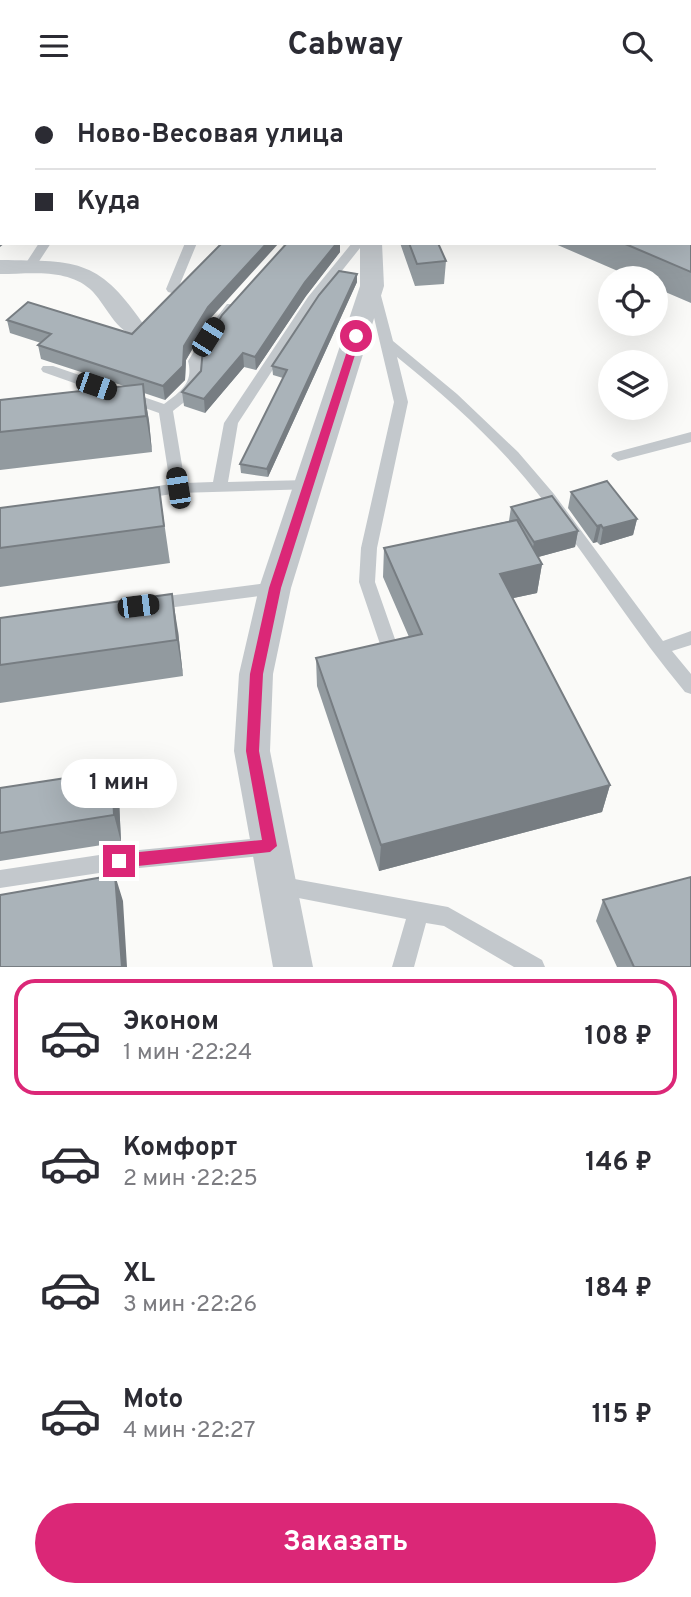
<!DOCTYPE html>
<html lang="ru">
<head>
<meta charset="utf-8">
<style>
  :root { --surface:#fff; --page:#f7f7f7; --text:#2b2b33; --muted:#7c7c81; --line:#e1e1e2; --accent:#db2777 }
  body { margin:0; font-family:Overpass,sans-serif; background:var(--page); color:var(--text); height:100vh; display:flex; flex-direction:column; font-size:26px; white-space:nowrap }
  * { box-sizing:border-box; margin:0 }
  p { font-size:23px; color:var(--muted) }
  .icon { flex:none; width:38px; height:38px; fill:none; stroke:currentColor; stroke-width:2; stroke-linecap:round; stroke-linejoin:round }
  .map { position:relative; height:876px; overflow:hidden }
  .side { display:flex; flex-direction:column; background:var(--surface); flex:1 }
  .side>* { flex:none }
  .hud { position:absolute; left:0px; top:0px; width:691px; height:154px; box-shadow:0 7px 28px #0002; display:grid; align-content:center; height:154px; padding:0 35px; background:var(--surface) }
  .fabs { position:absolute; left:598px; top:175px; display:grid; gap:14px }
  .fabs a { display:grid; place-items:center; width:70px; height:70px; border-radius:50%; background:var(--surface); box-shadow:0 7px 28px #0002; font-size:35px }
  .end { position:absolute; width:32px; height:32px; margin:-16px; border:9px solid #db2777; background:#fff; box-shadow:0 0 0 4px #fff }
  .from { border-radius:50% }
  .bubble { position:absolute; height:49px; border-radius:24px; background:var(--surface); box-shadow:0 7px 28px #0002; font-size:23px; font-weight:700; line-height:49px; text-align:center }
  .car { position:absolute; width:21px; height:42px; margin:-21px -10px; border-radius:9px; box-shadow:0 0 5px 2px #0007; background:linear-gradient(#222 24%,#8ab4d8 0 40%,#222 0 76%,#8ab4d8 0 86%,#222 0) }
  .hud b { display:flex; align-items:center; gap:24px; height:66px; font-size:26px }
  .hud b+b { border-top:2px solid var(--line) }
  .hud i { width:18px; height:18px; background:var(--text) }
  ul { padding:12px 0 0; list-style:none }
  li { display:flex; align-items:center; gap:21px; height:116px; margin:0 14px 10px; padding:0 21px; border:4px solid transparent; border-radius:21px }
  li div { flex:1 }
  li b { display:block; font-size:26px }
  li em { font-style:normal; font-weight:700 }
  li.selected { border-color:var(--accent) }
  li>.icon { width:63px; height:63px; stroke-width:1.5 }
  .button { display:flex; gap:14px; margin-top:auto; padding:14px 35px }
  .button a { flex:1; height:80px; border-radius:42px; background:var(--accent); color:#fff; font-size:28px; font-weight:700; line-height:80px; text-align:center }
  header { display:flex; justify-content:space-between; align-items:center; height:91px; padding:0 35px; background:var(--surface); font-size:32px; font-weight:700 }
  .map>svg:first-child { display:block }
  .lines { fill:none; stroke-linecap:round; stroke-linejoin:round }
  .service { fill:#c3c8cc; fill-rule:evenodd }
  .minor { fill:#c3c8cc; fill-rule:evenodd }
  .wall { fill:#929a9f }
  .shaded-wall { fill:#777d82 }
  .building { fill:#aab3b9; stroke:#777d82; stroke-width:2 }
  .route { fill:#db2777 }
</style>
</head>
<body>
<header><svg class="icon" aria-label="menu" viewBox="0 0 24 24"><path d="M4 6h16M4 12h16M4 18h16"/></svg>Cabway<svg class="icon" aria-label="search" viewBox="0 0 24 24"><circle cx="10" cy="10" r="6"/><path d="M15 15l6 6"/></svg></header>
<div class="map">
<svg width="691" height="876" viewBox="0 0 691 876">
  <rect width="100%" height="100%" fill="#fafaf8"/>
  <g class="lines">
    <path class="service" d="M633,0H651L632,2Z
      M660,0H691V3L661,2Z
      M39,152H51L34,178H26L24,175Z
      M185,152H197L178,198L172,202L168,201L166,198Z
      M352,152H364L317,211L238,332L228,391L309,389L314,390L317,394L314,398L178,402L140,408L135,407L132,403L135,399L170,393L159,322L43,281L41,278L43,275H53L164,313C180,301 194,292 188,270L207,239L227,213H237L238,216L216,244L202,270C209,294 190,307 173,320L185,392L213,391L224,332L308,206Z
      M373,193L379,197L393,250L457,303L518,361L554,403L663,550L691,540V554L672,560L691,583V603L685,601C628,533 582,455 525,387C487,342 443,303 397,266L408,311L377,457L375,491L396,551L393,556H381L359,491L361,457L394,311L367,197Z
      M691,341V351L618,370L611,365L613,362Z
      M275,491L281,493L283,497L281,501L275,503L152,519L146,517L144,513L146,509L152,507Z
      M270,746L277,749L280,755L277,761L270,764L119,779L0,797V779L119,761Z
      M278,785L448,816L542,869L545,876H514L444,835L426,832L414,876H392L406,828L278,803L271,801L268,794L271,787Z"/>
    <path class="minor" d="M347,0H370L371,2H348Z
      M690,91H691V104H690Z
      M360,152H382L384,195L291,497L273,583L270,660L313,876H273L234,660L239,583L259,497L360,195Z
      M0,169C81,170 99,168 147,238L144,243C118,250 107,213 90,198C66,177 29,183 0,183Z"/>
  </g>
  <path class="wall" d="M691,0V46H690V2Z
    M2,7V48L0,42V8Z
    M691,139V212L656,197V187H634L553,152H690Z
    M340,152V161L306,205L256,279L244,276L205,322L184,315L182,301L201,280Z
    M400,152H438L446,170L444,193L415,195Z
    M357,183V191L268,386L241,382L240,373L283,287L273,284L272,275Z
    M7,229L132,243L209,229L186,269L185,289L165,309L144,302L149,330L152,361L0,379V309L124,295L41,268L38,254L41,252L10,242Z
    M159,396L170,472L0,496V417Z
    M571,401L637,428L633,444L600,454L597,451L593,452L568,417Z
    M511,416L578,440L575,456L538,466L542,473L537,502L513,507L610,694L602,721L379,780L317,595L316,567L409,546L383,486L384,457L509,430Z
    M0,527L178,540L183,585L0,612Z
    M0,697L119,708L121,751L0,770Z
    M603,809L691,876H617L596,830Z"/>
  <path class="shaded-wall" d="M318,0H335L333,2H315Z
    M2,129V152H5L0,156V130Z
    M267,152H279L209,229L186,269L185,289L165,309L163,295L184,255L208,216Z
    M333,152H340V161L306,205L256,279L255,266L305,191Z
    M357,183V191L268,386L267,378Z
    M243,262L244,276L205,322L204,308Z
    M143,293L149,330L152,361L146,325Z
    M637,428L633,444L600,454L603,437Z
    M601,434L597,451L593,452L597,435Z
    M578,440L575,456L531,468L534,451Z
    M542,473L537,502L496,511L500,483Z
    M172,503L178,540L183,585L177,549Z
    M112,680L119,708L121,751L114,724Z
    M610,694L602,721L379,780L381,754Z
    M115,784L123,810L127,876H122Z"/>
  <path class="building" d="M14,0H318L315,2H11Z
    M690,0H691V27L690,26L689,2Z
    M2,7V27L0,25V8Z
    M0,117L2,118V129L0,130Z
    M690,139H691V181L623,152H690Z
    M222,152H267L208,216L184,255L183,275L163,295L38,254L51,243L7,229L28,211L132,243Z
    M287,152H337L305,191L255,266L243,262L204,308L182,301L201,280L203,257L222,224Z
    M409,152H438L446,170L417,173Z
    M339,180L357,183L267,378L240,373L287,279L272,275L319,204Z
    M143,293L146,325L0,341V309Z
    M607,390L637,428L603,437L601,434L597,435L571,401Z
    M159,396L164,435L0,457V417Z
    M552,405L578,440L534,451L511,416Z
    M517,429L542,473L500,483L610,694L381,754L316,567L422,543L384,457Z
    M172,503L177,549L0,574V527Z
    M112,680L114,724L0,742V697Z
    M115,784L122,876H0V804Z
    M691,786V876H634L603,809Z"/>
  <path class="route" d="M356,242L361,245L281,497L263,583L259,660L277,755L270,761L119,777L114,775L112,770L119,763L262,749L246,660L250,583L269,497L352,245Z"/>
</svg>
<div class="fabs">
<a><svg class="icon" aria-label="locate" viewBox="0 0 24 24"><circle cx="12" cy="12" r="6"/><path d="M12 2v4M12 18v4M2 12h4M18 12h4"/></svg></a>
<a><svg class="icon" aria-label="layers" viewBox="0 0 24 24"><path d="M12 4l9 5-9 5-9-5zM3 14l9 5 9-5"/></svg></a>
</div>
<i class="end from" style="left:356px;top:245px"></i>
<i class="end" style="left:119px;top:770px"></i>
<div class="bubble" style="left:61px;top:668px;width:116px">1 мин</div>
<i class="car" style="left:208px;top:246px;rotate:32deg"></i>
<i class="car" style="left:96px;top:295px;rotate:109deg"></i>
<i class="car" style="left:178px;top:397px;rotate:351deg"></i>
<i class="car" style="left:138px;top:515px;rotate:83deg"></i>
<div class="hud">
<b><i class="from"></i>Ново-Весовая улица</b>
<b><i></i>Куда</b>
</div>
</div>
<section class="side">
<ul>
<li class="selected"><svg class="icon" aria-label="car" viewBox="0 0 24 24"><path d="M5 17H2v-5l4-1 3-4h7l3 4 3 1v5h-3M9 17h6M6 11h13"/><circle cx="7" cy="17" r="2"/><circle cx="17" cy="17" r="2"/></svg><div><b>Эконом</b><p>1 мин · 22:24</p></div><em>108 ₽</em></li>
<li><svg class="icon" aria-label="car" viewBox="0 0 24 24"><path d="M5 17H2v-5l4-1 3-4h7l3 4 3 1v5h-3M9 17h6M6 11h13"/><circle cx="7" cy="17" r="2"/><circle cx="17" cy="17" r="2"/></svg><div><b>Комфорт</b><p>2 мин · 22:25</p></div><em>146 ₽</em></li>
<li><svg class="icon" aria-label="car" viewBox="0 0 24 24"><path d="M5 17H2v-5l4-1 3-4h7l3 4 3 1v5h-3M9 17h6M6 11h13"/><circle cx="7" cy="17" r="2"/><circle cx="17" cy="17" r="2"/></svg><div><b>XL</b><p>3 мин · 22:26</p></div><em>184 ₽</em></li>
<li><svg class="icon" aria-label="car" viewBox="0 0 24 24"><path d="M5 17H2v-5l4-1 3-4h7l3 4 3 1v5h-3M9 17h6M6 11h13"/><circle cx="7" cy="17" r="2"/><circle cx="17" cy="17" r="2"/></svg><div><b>Moto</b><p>4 мин · 22:27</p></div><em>115 ₽</em></li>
</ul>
<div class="button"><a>Заказать</a></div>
</section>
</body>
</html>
